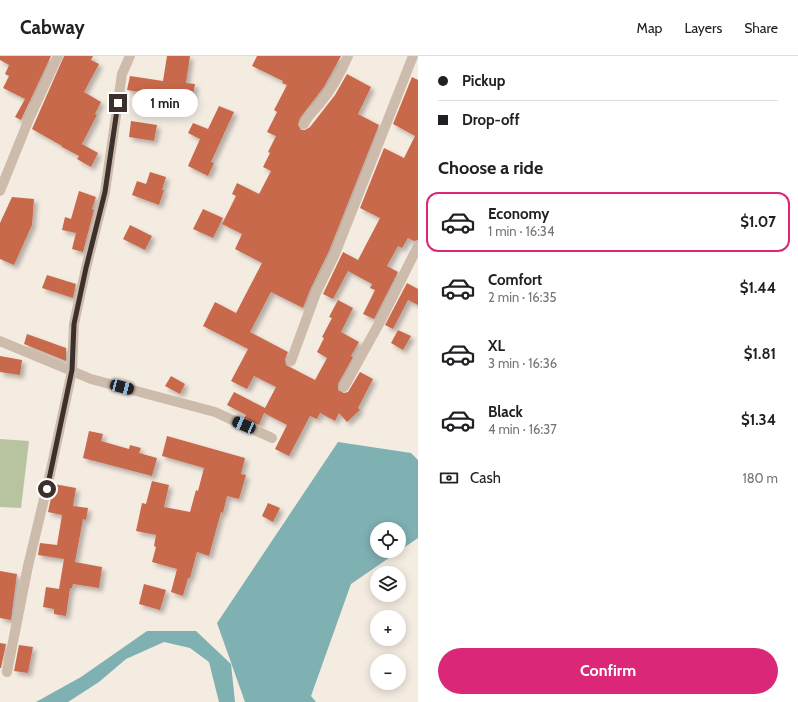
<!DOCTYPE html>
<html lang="en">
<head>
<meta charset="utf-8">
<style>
  :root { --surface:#fff; --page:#f2f2f2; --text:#202124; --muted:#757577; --line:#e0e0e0; --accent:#db2777 }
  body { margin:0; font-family:Cabin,sans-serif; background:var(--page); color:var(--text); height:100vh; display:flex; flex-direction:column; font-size:15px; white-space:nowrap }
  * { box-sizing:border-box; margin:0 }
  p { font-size:13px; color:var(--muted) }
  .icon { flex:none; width:22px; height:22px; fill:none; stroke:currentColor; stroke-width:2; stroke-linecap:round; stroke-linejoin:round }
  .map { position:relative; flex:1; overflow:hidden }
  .sheet { display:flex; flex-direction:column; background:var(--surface); width:380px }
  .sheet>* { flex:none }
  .top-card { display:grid; align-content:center; height:88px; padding:0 20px; background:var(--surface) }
  .buttons { position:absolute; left:370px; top:466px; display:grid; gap:8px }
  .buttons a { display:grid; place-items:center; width:36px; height:36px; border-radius:50%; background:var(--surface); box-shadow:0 2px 10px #0003; font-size:20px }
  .end { position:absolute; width:18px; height:18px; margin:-9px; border:5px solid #3b302b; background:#fff; box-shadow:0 0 0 2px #fff }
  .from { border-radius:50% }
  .bubble { position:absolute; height:28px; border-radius:14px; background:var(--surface); box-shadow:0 2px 10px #0003; font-size:13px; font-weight:700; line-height:28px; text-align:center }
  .car { position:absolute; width:12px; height:24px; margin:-12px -6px; border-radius:5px; box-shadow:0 0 3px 1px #0007; background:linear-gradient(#222 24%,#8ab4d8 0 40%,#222 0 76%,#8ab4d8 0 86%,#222 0) }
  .top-card b { display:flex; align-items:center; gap:14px; height:38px; font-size:15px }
  .top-card b+b { border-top:1px solid var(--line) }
  .top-card i { width:10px; height:10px; background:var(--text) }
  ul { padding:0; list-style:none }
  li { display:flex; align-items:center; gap:12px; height:60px; margin:0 8px 6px; padding:0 12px; border:2px solid transparent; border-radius:12px }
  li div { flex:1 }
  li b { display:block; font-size:15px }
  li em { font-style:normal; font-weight:700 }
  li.current { border-color:var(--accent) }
  li>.icon { width:36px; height:36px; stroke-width:1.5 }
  h2 { padding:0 20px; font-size:18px; line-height:48px }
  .pay { display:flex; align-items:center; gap:10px; height:44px; padding:0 20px; font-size:15px }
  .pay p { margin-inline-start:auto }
  .cta { display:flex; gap:8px; margin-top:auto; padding:8px 20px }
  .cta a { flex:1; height:46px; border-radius:24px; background:var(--accent); color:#fff; font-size:16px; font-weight:700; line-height:46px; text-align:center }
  header { display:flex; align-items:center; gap:24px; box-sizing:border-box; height:56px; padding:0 20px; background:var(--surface); border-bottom:1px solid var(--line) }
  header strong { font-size:19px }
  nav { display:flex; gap:22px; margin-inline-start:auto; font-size:14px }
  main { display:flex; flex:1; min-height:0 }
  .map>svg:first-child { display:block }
  .green { fill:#b8c4a0 }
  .water { fill:#7fb0b2; fill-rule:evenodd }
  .building { fill:#c8694b; filter:url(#shadow) }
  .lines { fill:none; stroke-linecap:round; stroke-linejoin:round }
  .minor { stroke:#cdbbac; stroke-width:10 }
  .route { stroke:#3b302b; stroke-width:5 }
</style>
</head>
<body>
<header>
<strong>Cabway</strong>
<nav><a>Map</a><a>Layers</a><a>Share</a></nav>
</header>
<main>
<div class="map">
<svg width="418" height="646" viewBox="0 0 418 646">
  <defs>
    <filter id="shadow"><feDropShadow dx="3.5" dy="3.5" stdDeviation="2" flood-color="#0004"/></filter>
  </defs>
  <rect width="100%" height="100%" fill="#f4ebe1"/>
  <path class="green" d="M0,383L29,385L21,452L0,451Z"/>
  <path class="water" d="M338,386L411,397L418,404V482L351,528L311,640L316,646H245L217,567ZM377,473H399V495H377Z
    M147,575H196L231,608L235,646H219L209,606L190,592L164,586L126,603L99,626L68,646H36L81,621Z"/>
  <path class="building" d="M0,0H51L21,64L15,61L25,43L3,32L9,20L5,18L9,9L0,4Z
    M64,0H93L91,4L99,8L84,36L101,46L95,58L97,59L82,88L98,97L91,111L77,103L79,100L62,91V90L32,73Z
    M167,0H190L186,27L195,28L192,44L127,34L130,20L163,25Z
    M257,0H341L324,31L300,62L298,69L301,74H305L310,71L335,39L347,18L371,31L358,58L379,69L329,195L310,234L303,252L271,236L250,276L288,296L285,303L286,309L315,324L327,302L317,296L324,282L322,281L332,262L329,261L338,244L353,252L341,276L359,286L351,300L353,301L338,328V334L344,337L348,336L360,316L373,323L358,352L360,354L347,366L339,357L335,365L320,357L317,363L310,360L289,400L275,393L287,369L264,357L259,369L244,362L246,359L227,349L234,336L265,352L276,331L254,320L247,333L231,325L248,293L203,270L215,246L236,257L262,207L235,193L242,178L222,168L236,140L232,138L237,127L259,138L271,115L263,111L270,97L268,96L276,80L267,76L277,56L274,54L287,29L282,27L283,25L252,10Z
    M412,21L418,24V184L414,185L408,182L402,192L398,190L387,210L398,216L374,263L363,258L375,234L370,232L372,228L348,215L333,243L323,238L343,196L358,204L380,162L360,152L384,92L404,102L415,80L393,68Z
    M219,50L234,56L211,106L214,107L208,120L188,110L200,83L188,77L193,67L208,73Z
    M131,65L157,69L154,85L129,81Z
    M150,116L166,121L162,134H164L159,149L132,139L137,125L146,128Z
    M79,135L96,141L92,153L94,154L83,196L72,193L76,177L62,174L65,161L71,163Z
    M12,141L34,143L32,169L14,209L0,203V167Z
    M203,153L223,162L213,182L193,173Z
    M130,169L152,180L145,194L123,183Z
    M47,219L76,228L73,242L42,232Z
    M407,227L418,233V249L408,244L393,273L385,269Z
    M398,274L411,280L403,294L391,287Z
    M27,278L66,292V305L24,288Z
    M0,300L22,304L20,319L0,316Z
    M171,320L185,328L180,338L165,330Z
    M89,375L103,378L101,385L129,393L130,389L141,392L139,397L157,402L152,420L83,402Z
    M167,380L245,402L241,418L246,419L239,443L227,440L223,457L221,456L209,500L197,496L190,522H188L183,540L171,536L177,513L152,506L156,491L154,490L156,479L136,475L142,447L146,448L152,425L169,429L164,451L190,456L196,434L198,435L204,412L162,400Z
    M54,428L76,432L73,450L88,452L86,464L83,463L75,506L102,511L99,532L73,528L72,532H70L66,560L54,558V553L43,551L46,531L59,533L64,503L38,499L40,487L57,489L62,459L48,456Z
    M268,447L280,452L273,466L262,460Z
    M0,515L17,518L11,564L0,562Z
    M144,528L166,534L160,554L139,548Z
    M0,587L6,588L1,612H0Z
    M19,589L33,591L28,617L14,615Z"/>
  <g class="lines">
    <path class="minor" d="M304,68C308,59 315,54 321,46C333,32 341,16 348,0
      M0,135L29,63L58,0
      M0,285L91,323L215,356L272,382
      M291,305L316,237L335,198L413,0
      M344,331L381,264L418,190
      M7,616L28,510L50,418L72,315L74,268L86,212L105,136L122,18L130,0"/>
  </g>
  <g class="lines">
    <path class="route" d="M47,433L72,314L74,268L86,212L105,136L118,47"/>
  </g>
</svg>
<div class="buttons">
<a><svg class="icon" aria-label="locate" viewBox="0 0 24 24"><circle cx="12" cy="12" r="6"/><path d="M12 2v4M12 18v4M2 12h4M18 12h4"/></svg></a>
<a><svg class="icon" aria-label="layers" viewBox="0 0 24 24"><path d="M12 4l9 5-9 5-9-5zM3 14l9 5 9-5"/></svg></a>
<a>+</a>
<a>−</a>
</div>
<i class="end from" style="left:47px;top:433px"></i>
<i class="end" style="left:118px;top:47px"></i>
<div class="bubble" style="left:132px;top:33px;width:66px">1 min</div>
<i class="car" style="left:122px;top:331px;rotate:105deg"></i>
<i class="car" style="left:244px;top:369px;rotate:293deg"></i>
</div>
<section class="sheet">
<div class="top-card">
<b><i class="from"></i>Pickup</b>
<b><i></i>Drop-off</b>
</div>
<h2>Choose a ride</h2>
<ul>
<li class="current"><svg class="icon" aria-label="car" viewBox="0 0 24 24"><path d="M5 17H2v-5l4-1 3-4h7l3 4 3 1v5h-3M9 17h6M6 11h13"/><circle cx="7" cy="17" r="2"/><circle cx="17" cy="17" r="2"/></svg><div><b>Economy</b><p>1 min · 16:34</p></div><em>$1.07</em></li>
<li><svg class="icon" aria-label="car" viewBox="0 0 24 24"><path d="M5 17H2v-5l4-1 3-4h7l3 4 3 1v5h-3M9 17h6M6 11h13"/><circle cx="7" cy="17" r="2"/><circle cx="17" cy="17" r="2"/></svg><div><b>Comfort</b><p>2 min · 16:35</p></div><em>$1.44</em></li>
<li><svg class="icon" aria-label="car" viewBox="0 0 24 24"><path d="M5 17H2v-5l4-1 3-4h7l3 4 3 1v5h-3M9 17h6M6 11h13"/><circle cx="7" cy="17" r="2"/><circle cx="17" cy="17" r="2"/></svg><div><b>XL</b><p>3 min · 16:36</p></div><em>$1.81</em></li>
<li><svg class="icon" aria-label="car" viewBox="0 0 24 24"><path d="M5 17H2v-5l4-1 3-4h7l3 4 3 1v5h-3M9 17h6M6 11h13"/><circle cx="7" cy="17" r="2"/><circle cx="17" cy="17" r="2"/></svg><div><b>Black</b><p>4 min · 16:37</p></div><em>$1.34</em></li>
</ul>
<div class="pay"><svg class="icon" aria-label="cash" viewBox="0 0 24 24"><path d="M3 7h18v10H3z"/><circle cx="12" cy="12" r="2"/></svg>Cash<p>180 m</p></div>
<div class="cta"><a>Confirm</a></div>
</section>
</main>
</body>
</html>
